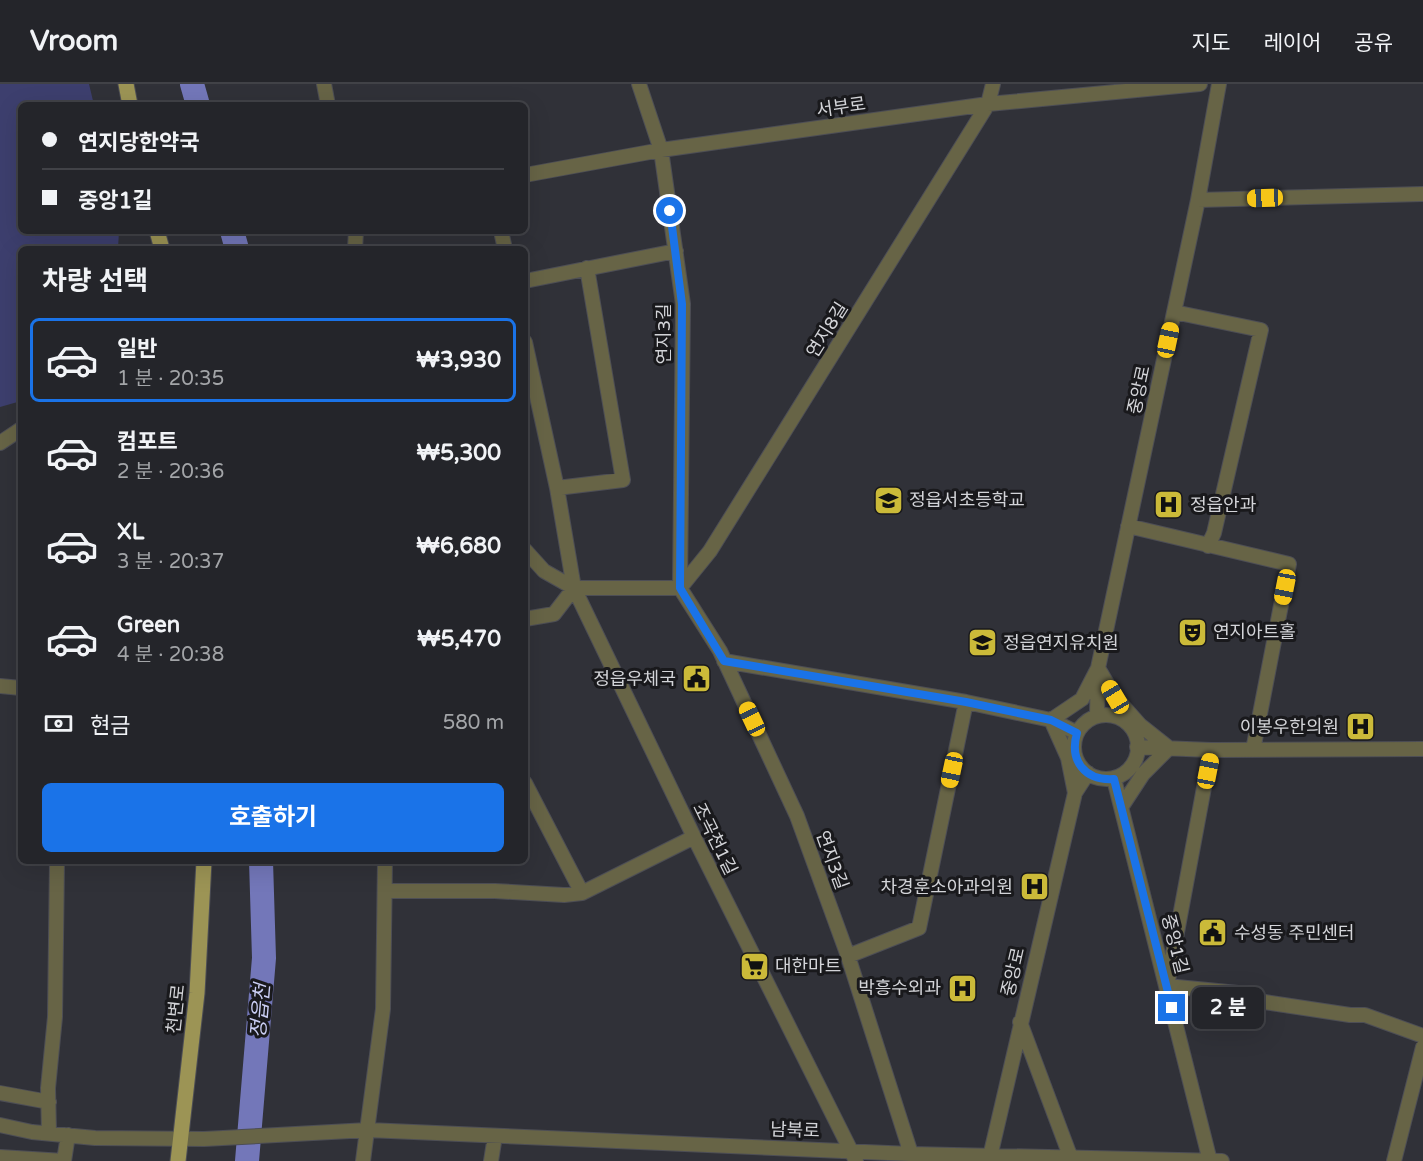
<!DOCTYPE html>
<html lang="ko">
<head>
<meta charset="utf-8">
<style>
  :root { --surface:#24252a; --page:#2c2d32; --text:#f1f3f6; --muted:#a3a5a8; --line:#414247; --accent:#1a73e8 }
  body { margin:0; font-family:"Varela Round","Noto Sans KR",sans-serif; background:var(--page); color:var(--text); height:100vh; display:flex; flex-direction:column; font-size:22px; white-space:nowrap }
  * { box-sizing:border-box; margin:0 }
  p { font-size:20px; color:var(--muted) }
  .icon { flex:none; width:33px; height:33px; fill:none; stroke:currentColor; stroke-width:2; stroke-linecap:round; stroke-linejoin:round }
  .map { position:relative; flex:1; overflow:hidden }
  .details { position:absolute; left:18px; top:162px; width:510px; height:618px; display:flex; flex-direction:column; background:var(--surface); border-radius:9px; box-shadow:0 6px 24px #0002,0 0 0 2px var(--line) }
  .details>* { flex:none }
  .banner { position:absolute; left:18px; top:18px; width:510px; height:132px; border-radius:9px; box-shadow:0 6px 24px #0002,0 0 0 2px var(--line); display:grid; align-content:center; height:132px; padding:0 24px; background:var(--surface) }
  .end { position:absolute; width:27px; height:27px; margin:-14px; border:8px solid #1a73e8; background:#fff; box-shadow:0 0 0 3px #fff }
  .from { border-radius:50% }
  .bubble { position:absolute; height:42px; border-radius:9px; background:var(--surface); box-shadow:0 6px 24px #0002,0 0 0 2px var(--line); font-size:20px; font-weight:700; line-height:42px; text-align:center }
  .car { position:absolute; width:18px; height:36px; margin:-18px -9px; border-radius:8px; box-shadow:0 0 4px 2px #0007; background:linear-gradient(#f5c518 24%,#345 0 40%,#f5c518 0 76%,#345 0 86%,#f5c518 0) }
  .banner b { display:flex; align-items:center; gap:21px; height:57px; font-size:22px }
  .banner b+b { border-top:2px solid var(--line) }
  .banner i { width:15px; height:15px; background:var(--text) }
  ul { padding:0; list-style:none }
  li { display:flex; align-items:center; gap:18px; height:84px; margin:0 12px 9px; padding:0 12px; border:3px solid transparent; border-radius:9px }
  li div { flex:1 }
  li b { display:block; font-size:22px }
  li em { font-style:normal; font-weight:700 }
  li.current { border-color:var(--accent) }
  li>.icon { width:54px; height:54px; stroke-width:1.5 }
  h2 { padding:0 24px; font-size:27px; line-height:72px }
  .pay { display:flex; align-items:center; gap:15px; height:66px; padding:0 24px; font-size:22px }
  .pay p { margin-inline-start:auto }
  .button { display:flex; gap:12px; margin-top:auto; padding:12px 24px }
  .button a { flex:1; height:69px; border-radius:9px; background:var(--accent); color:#fff; font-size:24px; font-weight:700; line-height:69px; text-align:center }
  header { display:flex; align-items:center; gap:36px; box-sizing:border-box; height:84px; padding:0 30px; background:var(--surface); border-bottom:2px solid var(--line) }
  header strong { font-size:28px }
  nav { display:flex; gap:33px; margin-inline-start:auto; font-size:21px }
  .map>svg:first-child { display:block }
  .green { fill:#3d3f6e }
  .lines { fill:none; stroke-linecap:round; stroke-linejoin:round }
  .river { stroke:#7377b9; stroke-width:24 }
  .minor-casing { stroke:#4d4e55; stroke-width:16 }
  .major-casing { stroke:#4d4e55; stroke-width:17 }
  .minor { stroke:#676446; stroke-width:14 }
  .major { stroke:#9c9455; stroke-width:15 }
  .route { stroke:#1a73e8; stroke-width:8 }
  .labels { text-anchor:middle; stroke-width:6; stroke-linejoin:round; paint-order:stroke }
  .street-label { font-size:18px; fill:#d3d4d8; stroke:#19191c }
  .poi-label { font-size:18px; fill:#d3d4d8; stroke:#19191c; text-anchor:start }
  .water-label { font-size:20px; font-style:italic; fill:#cbcff4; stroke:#19191c }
</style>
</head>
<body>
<header>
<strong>Vroom</strong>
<nav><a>지도</a><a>레이어</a><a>공유</a></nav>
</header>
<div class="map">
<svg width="1423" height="1077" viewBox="0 0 1423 1077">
  <rect width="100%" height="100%" fill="#303138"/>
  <path class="green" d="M0,0H89L94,21H21V147H119L118,165H21V317L0,323Z"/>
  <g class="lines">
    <path class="river" d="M192,0L198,21
      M232,147L237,165
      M247,1077L264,874L261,777"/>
    <defs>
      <path id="minor" d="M324,0L328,21
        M639,0L661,66L683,220L680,504L720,567L797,732L848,872L913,1076
        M525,91L661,66L988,20L1200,0
        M1198,116L1423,110
        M501,147L505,165
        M355,165L356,147
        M525,197L676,167
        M1174,228L1261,246L1214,449L1208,462
        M525,258L557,404L574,504
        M0,359L21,345
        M557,404L623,396L587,184
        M1128,442L1289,480L1253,666
        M525,466L544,487L574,504L694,753L856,1077
        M574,504H680L710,467L988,20L993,0
        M525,535L554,530L574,504
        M724,577L966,618L1051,636L1077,649
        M1098,584L1115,613L1140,641L1169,664
        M0,602L21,604
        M1074 663a32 32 0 1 1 64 0a32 32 0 1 1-64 0Z
        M1097,632L1098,584L1198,116L1219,0
        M1051,636L1068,674L1075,709
        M1051,636L1082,615L1097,586
        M1137,663L1211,666L1423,665
        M1211,666L1167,902L1238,909L1251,916L1350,931H1365L1423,952
        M1114,695L1210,1077
        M525,699L582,809
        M1122,722L1143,690L1169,664
        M385,807H495L564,811L582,809L694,753
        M848,872L919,844L966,618
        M1020,938L1072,1077
        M0,1009L49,1018
        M0,1041L32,1048L95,1054L204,1055L368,1046L911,1070L1222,1077
        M49,1049L48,1004L55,933L57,777
        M0,1073L64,1077L68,1051
        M363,1077L383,925L385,777
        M491,1077L495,1052
        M989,1077L1075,709L1088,689
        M1394,1077L1423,963"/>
      <path id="major" d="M126,0L130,21
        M157,147L162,165
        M178,1077L197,909L204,777"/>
    </defs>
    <use href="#minor" class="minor-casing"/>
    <use href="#major" class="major-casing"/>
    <use href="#minor" class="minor"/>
    <use href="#major" class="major"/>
  </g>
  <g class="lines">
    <path class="route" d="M670,127L682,220L680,504L724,577L966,618L1051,636L1077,649C1069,677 1085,697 1114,695L1172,924"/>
  </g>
  <defs>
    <symbol id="school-square" viewBox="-11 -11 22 22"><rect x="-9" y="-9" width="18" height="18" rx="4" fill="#cbba39" stroke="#19191c"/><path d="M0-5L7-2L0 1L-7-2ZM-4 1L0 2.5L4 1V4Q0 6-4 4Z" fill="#111"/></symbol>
    <symbol id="hospital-square" viewBox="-11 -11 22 22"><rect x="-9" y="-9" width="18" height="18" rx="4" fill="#cbba39" stroke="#19191c"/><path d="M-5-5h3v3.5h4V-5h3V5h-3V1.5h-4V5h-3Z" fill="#111"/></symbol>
    <symbol id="theatre-square" viewBox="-11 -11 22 22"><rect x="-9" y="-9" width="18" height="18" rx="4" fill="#cbba39" stroke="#19191c"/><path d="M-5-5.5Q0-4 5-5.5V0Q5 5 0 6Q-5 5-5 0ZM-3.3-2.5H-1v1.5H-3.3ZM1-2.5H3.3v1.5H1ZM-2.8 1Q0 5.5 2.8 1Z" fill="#111"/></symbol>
    <symbol id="civic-square" viewBox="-11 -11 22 22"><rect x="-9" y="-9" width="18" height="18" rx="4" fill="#cbba39" stroke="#19191c"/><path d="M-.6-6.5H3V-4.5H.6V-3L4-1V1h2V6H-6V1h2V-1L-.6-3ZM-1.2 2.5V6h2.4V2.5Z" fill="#111"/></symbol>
    <symbol id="supermarket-square" viewBox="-11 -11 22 22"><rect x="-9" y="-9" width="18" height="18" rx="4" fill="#cbba39" stroke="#19191c"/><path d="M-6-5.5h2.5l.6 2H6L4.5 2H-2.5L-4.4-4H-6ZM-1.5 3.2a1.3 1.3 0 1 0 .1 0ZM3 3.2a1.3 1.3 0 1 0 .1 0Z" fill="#111"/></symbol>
  </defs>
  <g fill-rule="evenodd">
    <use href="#school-square" x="872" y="400" width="33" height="33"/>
    <use href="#hospital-square" x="1152" y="404" width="33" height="33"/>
    <use href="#theatre-square" x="1176" y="532" width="33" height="33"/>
    <use href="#school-square" x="966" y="542" width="33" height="33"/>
    <use href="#civic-square" x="680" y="578" width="33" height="33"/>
    <use href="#hospital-square" x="1344" y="626" width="33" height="33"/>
    <use href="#hospital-square" x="1018" y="786" width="33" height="33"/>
    <use href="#civic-square" x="1196" y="832" width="33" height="33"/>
    <use href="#supermarket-square" x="738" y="866" width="33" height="33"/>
    <use href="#hospital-square" x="946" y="888" width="33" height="33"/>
  </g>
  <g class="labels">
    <g class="street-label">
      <text transform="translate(841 23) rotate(-8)" y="6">서부로</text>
      <text transform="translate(827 246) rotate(-58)" y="6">연지8길</text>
      <text transform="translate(664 250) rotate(-90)" y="6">연지3길</text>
      <text transform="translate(1139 306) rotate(-78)" y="6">중앙로</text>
      <text transform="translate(715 755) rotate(64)" y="6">조곡천1길</text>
      <text transform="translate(832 776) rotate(70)" y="6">연지3길</text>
      <text transform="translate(1175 860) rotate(76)" y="6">중앙1길</text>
      <text transform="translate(1013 888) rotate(-77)" y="6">중앙로</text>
      <text transform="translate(176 925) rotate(-84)" y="6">천변로</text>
      <text transform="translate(795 1046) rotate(2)" y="6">남북로</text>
    </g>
    <g class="poi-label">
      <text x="909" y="422">정읍서초등학교</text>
      <text x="1190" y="427">정읍안과</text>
      <text x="1213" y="554">연지아트홀</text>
      <text x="1003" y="565">정읍연지유치원</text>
      <text x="676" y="601" text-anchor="end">정읍우체국</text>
      <text x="1339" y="649" text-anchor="end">이봉우한의원</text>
      <text x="1013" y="809" text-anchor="end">차경훈소아과의원</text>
      <text x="1234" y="855">수성동 주민센터</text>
      <text x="775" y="888">대한마트</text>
      <text x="941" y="910" text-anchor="end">박흥수외과</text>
    </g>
    <g class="water-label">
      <text transform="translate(260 927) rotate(-85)" y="7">정읍천</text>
    </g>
  </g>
</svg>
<i class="end from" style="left:670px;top:127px"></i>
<i class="end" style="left:1172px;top:924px"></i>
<div class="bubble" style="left:1192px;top:903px;width:72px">2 분</div>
<i class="car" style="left:1265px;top:114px;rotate:268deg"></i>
<i class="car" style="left:1168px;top:256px;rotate:12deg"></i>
<i class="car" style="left:1285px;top:503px;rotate:191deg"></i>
<i class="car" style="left:1115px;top:613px;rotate:329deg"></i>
<i class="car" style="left:752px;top:635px;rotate:335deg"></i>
<i class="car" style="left:952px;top:686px;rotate:192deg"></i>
<i class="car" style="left:1208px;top:687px;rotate:11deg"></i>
<div class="banner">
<b><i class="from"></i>연지당한약국</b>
<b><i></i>중앙1길</b>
</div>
<section class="details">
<h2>차량 선택</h2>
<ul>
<li class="current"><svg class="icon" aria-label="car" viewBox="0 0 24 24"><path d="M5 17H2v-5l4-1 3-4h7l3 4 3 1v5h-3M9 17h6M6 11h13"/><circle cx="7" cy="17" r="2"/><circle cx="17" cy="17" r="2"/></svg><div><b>일반</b><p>1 분 · 20:35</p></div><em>₩3,930</em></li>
<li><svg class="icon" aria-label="car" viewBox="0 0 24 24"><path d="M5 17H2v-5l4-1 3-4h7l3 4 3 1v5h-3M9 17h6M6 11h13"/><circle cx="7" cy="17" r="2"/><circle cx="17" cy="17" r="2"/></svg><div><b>컴포트</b><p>2 분 · 20:36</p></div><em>₩5,300</em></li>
<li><svg class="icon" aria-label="car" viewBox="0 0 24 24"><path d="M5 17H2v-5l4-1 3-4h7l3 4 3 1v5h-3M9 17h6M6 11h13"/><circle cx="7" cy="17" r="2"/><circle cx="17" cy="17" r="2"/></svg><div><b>XL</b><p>3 분 · 20:37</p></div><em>₩6,680</em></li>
<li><svg class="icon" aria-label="car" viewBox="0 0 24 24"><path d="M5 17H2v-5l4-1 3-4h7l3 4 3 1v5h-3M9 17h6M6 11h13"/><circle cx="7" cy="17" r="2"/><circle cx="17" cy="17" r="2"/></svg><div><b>Green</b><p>4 분 · 20:38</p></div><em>₩5,470</em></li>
</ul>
<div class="pay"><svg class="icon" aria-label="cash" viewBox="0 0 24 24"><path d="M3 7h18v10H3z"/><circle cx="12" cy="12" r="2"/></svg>현금<p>580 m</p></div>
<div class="button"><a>호출하기</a></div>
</section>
</div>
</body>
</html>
